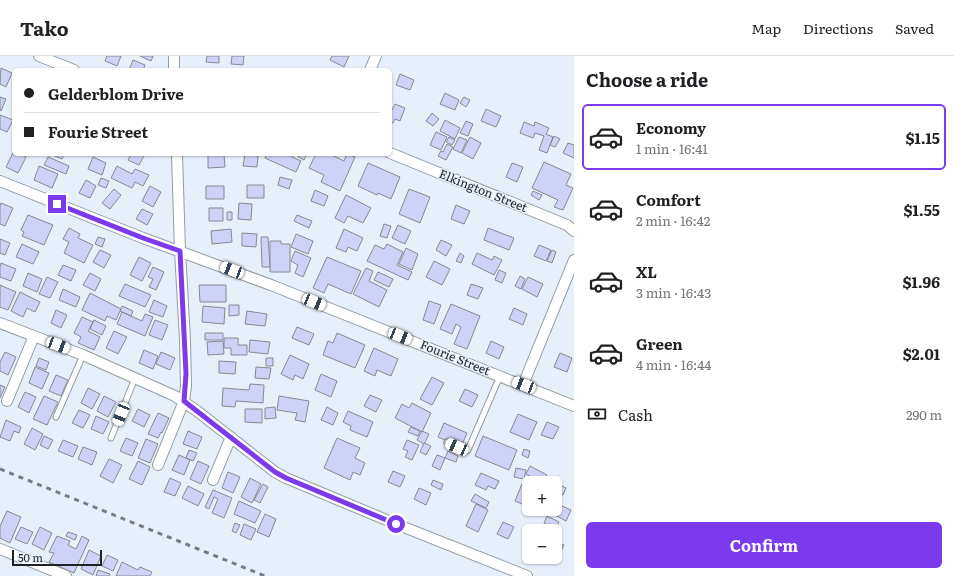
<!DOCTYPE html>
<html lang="en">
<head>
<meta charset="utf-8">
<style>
  :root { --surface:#fff; --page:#f2f2f2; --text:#202124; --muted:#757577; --line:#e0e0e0; --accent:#7c3aed }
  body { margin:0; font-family:Literata,serif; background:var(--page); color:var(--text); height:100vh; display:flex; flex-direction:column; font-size:15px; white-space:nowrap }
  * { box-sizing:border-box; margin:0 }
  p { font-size:13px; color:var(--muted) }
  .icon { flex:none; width:22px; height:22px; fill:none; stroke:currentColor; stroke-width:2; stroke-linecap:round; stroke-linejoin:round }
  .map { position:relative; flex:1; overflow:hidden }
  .panel { display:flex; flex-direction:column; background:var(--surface); width:380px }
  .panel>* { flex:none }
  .guide { position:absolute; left:12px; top:12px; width:380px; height:88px; border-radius:6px; box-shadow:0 1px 3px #0004; display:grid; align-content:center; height:88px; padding:0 12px; background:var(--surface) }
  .controls { position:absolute; left:522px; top:420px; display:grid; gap:8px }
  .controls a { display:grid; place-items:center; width:40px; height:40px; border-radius:6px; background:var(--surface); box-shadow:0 1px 3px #0004; font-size:20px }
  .scale { position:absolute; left:12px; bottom:10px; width:90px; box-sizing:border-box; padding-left:4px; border:2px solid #1f2326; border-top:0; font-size:11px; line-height:14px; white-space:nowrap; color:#1f2326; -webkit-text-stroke:3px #e7f0fa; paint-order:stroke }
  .end { position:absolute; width:18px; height:18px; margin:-9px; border:5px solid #7c3aed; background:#fff; box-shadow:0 0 0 2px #fff }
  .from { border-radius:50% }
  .car { position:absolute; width:12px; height:24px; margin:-12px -6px; border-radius:5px; box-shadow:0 0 3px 1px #0007; background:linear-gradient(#fff 24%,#345 0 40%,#fff 0 76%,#345 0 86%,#fff 0) }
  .guide b { display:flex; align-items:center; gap:14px; height:38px; font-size:15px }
  .guide b+b { border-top:1px solid var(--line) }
  .guide i { width:10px; height:10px; background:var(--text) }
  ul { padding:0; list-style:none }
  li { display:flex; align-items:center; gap:12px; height:66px; margin:0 8px 6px; padding:0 4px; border:2px solid transparent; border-radius:6px }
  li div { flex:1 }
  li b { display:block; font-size:15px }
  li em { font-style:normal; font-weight:700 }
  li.selected { border-color:var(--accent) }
  li>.icon { width:36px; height:36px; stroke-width:1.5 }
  h2 { padding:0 12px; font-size:18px; line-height:48px }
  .pay { display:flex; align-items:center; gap:10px; height:44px; padding:0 12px; font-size:15px }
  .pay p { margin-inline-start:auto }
  .cta { display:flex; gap:8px; margin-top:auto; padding:8px 12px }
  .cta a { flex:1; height:46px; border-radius:6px; background:var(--accent); color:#fff; font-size:16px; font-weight:700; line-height:46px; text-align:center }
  header { display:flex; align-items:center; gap:24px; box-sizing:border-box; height:56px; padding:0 20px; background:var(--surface); border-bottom:1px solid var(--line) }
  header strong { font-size:19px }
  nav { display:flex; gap:22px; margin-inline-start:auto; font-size:14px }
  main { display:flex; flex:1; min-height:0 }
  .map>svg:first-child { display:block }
  .building { fill:#cfd2f7; stroke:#888994 }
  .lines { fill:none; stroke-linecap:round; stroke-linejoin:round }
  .lane-casing { stroke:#939ca4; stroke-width:7 }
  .street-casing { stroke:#939ca4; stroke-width:12 }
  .lane { stroke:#fff; stroke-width:5 }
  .street { stroke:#fff; stroke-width:10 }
  .rail { stroke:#777d83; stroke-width:3; stroke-dasharray:5 5; stroke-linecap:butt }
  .route { stroke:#7c3aed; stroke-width:5 }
  .labels { text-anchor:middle; stroke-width:3; stroke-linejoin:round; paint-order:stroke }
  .street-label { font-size:12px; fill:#1f2326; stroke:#e7f0fa }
</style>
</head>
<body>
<header>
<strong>Tako</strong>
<nav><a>Map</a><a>Directions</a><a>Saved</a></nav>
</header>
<main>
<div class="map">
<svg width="574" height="520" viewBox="0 0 574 520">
  <rect width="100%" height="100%" fill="#e7f0fa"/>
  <path class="building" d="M107,0H121L117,10L105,5Z
    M140,0H153L151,5Z
    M207,0H219V7L206,6Z
    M232,0H244L243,9L231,8Z
    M332,0H349L344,11L330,4Z
    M133,4L145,9L143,14H129Z
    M1,12L12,17L6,31L0,28Z
    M400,18L414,24L410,34L396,29Z
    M445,37L459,44L455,54L440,48Z
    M0,41L6,43L1,55L0,54Z
    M464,41L470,44L466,51L460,47Z
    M395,48L405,52L400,65L395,63L393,67L390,66V53L392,54Z
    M486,53L501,60L496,71L481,65Z
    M432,57L439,63L433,70L426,65Z
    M0,59L13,64L7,76L0,73Z
    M445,64L460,72L455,83L440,75Z
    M466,65L473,68L468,80L460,77Z
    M524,66L534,70L535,66L549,72L546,78L553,81L547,97L539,94L544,80L535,77L533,82L520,77Z
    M436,76L447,81L441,94L430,89Z
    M554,80L560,83L555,91L550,89Z
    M449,81L455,84L452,89L446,86Z
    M459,81L467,84L461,97L453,93Z
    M470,81L481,87L473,103L462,97Z
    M568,87L574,89V102L563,97Z
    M447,88L453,91L446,104L438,100L441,95L443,96Z
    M14,95V98H21L26,101L18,117L6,111Z
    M50,98H64L62,103Z
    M131,98H145L139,109L128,104Z
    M245,98L258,100L257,111L243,110Z
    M267,98H293L292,101L301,105L296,116L265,102Z
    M300,98H307L304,104L298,101Z
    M316,98H330L344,105L347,98L355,101L340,135L321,126L324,119L309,112Z
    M208,99H224L225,111L208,112Z
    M48,101L69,110L66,118L44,109Z
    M93,101L106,107L102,119L88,113Z
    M544,106L571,118L566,129L573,132L563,154L554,151L558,144L532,132Z
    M368,107L400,121L391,143L378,137L377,139L358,130Z
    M512,107L523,111L517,126L506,121Z
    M39,110L58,118L52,132L34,124Z
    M117,110L132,118L135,113L149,119L143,130L135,126L132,132L111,122Z
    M280,121L292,124L289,133L278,129Z
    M101,122L109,125L106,132L98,129Z
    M86,124L96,130L90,142L79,137Z
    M247,129H264V142H247Z
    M150,130L161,136L153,151L142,145Z
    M206,130H224V143H206Z
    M114,133L121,139L110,153L102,147Z
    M409,133L430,141L420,167L399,158Z
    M315,134L328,140L324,150L311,145Z
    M533,135L542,139L539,144L531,139Z
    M346,139L371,152L363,167L348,160L344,167L335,162Z
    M1,147L13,152L5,170L0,168V150Z
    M239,147L252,148L251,164L238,163Z
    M456,149L470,155L464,168L451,163Z
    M209,152H223V165H209Z
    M142,153L153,158L147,169L136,163Z
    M227,156H232V164H227Z
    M28,159L53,169L44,189L22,180L24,176L21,174Z
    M297,159L312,165L309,172L294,165Z
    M384,168L391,170L387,182L380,180Z
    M398,169L411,175L405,188L392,182Z
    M69,172L80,178L78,182L93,189L84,207L64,197L69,186L63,183Z
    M488,172L514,182L509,194L484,184Z
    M231,173L232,186L212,188L211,175Z
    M344,173L363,182L357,195L348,191L346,196L336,192Z
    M242,177L257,178L256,191L242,190Z
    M296,178L313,185L308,198L291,191Z
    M98,181L105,183L102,191L95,188Z
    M261,181H268L270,211H262Z
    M0,183L10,187L5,199L0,197Z
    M441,184L452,189L446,200L436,194Z
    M270,185H281V188H290V216H270Z
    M22,188L39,196L33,208L16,201Z
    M387,188L403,196L397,209L412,216L408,224L367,205L375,189L384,193Z
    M539,189L551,194L546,205L534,200Z
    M406,192L418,198L412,214L399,208Z
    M100,194L111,199L104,212L93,206Z
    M552,194L556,196L552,207L547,205Z
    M295,195L311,202L303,221L295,217L298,209L291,205Z
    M460,197L464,200L461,207L456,205Z
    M477,197L492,204L494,200L502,204L494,219L472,208Z
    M139,201L151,207L142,225L130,219Z
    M327,201L361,215L351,238L328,228L324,237L313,232Z
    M434,205L450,213L442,229L426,221Z
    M1,207L16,213L11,225L0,221V211Z
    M63,209L76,214L71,225L58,219Z
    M153,211L164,216L156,234L149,231L153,223L148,221Z
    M366,212L373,215L369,225L387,234L379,251L353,238Z
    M499,214L506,217L502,227L495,224Z
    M378,216L393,223L389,231L374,224Z
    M28,217L42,223L37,236L23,230Z
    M90,217L101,223L95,235L83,229Z
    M520,220L525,223L521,233L515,230Z
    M47,221L58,226L50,242L39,238Z
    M528,221L543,228L537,241L522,233Z
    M125,228L151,239L145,251L119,240Z
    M471,228L483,232L478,243L467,239Z
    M0,229L16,236L8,254L0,251Z
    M199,229H226V246H200Z
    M63,233L80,241L76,251L59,244Z
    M20,236L40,246L35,256L27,252L23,261L11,255Z
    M90,237L121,253L116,264L107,260L105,265L82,254Z
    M154,244L167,250L163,261L149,256Z
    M429,245L441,249L434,268L423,264Z
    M451,248L480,260L467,293L454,288L461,271L456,268L452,278L440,273Z
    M229,249H239V259L229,260Z
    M122,250L133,255L131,260L120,255Z
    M203,250L225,252L224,268L202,266Z
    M514,252L527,258L523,269L509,263Z
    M56,254L67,259L61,272L51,267Z
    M247,255L267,258L265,270L245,268Z
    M122,256L142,265L145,258L153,261L145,280L117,268Z
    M82,261L93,266L88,275L100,281L94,294L78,287L81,281L74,277Z
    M94,264L106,270L102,279L90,273Z
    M155,264L168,269L162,284L149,279Z
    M297,271L314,278L309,289L292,282Z
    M114,275L127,281L118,298L106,292Z
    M205,277H223V284H205Z
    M337,277L365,289L355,312L323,299L328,285L333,287Z
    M224,282H238V289H247V299H231V292H224Z
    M250,284L270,286L268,298L249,296Z
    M223,285L224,298L208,299L207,286Z
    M491,285L504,291L499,303L486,297Z
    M374,292L398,303L391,320L377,314L375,320L364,315Z
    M144,294L158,300L153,313L139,307Z
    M5,296L16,301L8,319L0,315V306Z
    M161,296L175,302L170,314L156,308Z
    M560,297L572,302L567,316L554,311Z
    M290,299L309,308L303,323L295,319L293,324L281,318Z
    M39,302L49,306L46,314L36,310Z
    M266,302H273V310H266Z
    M219,305L236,306L235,318L219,317Z
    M35,311L49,317L42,333L29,327Z
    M256,311L271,312L269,323L255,322Z
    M321,318L337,325L331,341L315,334Z
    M56,319L68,324L61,340L49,335Z
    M432,321L444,327L432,349L420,343Z
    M250,328L264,329L263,347L236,345L235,351L222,350L223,332L249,334Z
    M0,329L5,331L0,342Z
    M88,332L100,338L92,353L81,347Z
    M465,333L478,339L472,351L459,345Z
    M25,336L36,341L29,357L18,351Z
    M370,339L382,344L376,356L364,350Z
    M44,340L58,346L47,369L33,363Z
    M104,340L116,346L108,361L97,355Z
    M279,340L309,345L305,366L295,364L297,357L277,354Z
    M412,347L431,357L422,376L395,362L402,348L409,352Z
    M275,351L276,362L265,363V352Z
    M327,351L338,357L333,369L321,364Z
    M138,353L150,359L144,371L132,365Z
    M245,353H262V367L245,366Z
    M79,354L90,359L83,372L72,367Z
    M348,355L373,366L367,381L350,374L351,370L343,366Z
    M158,357L169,362L162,377L161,376L158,382L148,378Z
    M518,358L537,366L529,384L510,376Z
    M96,360L109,366L103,378L91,373Z
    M6,364L21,371L19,377L14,375L10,385L0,381Z
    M547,366L559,371L553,383L541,379Z
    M444,367L467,377L461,391L438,381Z
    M411,371L420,375L418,380L408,376Z
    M32,372L43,378L35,394L24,388Z
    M188,375L202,381L197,393L183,388Z
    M422,375L429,378L424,388L417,384Z
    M44,380L53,384L48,393L40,389Z
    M483,380L517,394L509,414L475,400Z
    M126,382L138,387L132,400L120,395Z
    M337,382L360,392L355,402L365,407L360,419L353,416L350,424L324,412Z
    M146,383L158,388L150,407L138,402Z
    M63,384L78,390L73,401L58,395Z
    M407,384L419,389L412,404L405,401L408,395L403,393Z
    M424,387L431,390L426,399L420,396Z
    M83,391L97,396L92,409L78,403Z
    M524,393L530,395L528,402L522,399Z
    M189,394L197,397L193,405L186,402Z
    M448,395L458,400L456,406L445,402Z
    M179,399L190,404L184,419L172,414Z
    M437,399L445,402L440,414L432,410Z
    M109,403L122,409L113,427L100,420Z
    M138,405L150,411L142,429L129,423Z
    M198,405L209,410L201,428L190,423Z
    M530,410L547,419L543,427H539L530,422L531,421L526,418Z
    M516,412L526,414L524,423L514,421Z
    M393,415L405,420L400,431L388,426Z
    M228,416L240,421L233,437L222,432Z
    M481,417L499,425L495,433L488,430L486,434L475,429Z
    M170,422L181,427L175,440L164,436Z
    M250,422L261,428L252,447L241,441Z
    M433,424L443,428L441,434L431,429Z
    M263,428L268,431L260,447L254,444Z
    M522,428L529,431V451L515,445Z
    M560,429L566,432L563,439L557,436Z
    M188,430L204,438L198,450L182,442Z
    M419,432L431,437L426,449L414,443Z
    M213,434L232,442L224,462L212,457L218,443L214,441L209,453L205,451Z
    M475,438L489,446L486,452L471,445Z
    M239,445L261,455L255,467L234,458Z
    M476,448L488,454L478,476L466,470Z
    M560,449L571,454L566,465L555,459Z
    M7,455L21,461L10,487L0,482V470Z
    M265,458L276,463L269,481L257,476Z
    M547,460L559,466L556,473L544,467Z
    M503,466L514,471L508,483L497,478Z
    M235,467L240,469L236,477L232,475Z
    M244,468L256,473L251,484L240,479Z
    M543,469L559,475L556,482L555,475H540Z
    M21,471L33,476L27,488L15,483Z
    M40,471L52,477L44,494L32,488Z
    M68,476L77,479L75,484L66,480Z
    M57,480L70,485L68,489L76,493L82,480L89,484L74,517L49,506L54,497L49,496Z
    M555,486L564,489L560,497L555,494Z
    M89,494L101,500L93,519L81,513Z
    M107,499L118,504L113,515L102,510Z
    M540,501H552L550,506Z
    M122,506L138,514L140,511L152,516L150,520H116Z
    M98,514L110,518L109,520H96Z"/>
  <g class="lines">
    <defs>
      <path id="lane" d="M56,361L83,299
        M111,382L135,322
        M447,386L467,395L468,394L500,320"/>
      <path id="street" d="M39,0L74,14
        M174,0V14
        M370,14L376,0
        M390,97L567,169L574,175
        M0,125L143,182L271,229L574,350
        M0,267L83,299L175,340L197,355L275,416L286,422L396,468L527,520
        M523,329L574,204
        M7,345L34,280
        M158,409L184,345L186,330L185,284L180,195L177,98
        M213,424L231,381
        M0,493L66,520"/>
    </defs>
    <use href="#lane" class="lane-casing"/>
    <use href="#street" class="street-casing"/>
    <use href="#lane" class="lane"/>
    <use href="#street" class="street"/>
    <path class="rail" d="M0,413L265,520"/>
  </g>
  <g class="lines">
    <path class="route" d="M57,148L143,182L180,195L186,318L184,345L275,416L286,422L396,468"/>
  </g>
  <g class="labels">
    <g class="street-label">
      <text transform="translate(483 135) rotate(22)" y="4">Elkington Street</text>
      <text transform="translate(455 302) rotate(22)" y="4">Fourie Street</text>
    </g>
  </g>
</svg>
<div class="controls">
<a>+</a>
<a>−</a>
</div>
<div class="scale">50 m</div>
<i class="end from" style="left:396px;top:468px"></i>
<i class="end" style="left:57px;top:148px"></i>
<i class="car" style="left:232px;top:214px;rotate:291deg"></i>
<i class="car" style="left:314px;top:246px;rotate:112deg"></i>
<i class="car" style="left:400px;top:280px;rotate:112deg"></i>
<i class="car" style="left:58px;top:289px;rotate:111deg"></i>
<i class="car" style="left:524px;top:329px;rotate:291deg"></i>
<i class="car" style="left:121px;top:358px;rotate:202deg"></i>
<i class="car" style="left:457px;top:391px;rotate:294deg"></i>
<div class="guide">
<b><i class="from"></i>Gelderblom Drive</b>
<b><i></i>Fourie Street</b>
</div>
</div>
<section class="panel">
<h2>Choose a ride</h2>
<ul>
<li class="selected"><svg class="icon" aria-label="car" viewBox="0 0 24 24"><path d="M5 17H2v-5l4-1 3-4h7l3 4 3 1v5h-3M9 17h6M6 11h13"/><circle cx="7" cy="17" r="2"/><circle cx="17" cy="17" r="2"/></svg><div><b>Economy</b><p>1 min · 16:41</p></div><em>$1.15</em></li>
<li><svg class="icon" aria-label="car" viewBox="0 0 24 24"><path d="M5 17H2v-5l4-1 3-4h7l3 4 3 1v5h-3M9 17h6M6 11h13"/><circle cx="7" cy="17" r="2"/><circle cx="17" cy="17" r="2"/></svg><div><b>Comfort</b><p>2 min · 16:42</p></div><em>$1.55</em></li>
<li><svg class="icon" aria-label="car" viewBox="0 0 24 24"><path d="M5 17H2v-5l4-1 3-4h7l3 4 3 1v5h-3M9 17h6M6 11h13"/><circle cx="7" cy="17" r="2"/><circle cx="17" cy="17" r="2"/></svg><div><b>XL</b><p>3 min · 16:43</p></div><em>$1.96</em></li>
<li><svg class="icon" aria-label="car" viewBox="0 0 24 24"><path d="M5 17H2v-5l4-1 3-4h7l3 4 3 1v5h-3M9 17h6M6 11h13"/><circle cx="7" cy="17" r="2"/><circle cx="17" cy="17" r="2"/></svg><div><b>Green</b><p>4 min · 16:44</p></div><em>$2.01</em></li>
</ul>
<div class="pay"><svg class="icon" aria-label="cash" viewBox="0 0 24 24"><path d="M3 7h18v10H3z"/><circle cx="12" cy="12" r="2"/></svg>Cash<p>290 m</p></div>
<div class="cta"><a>Confirm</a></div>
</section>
</main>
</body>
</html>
